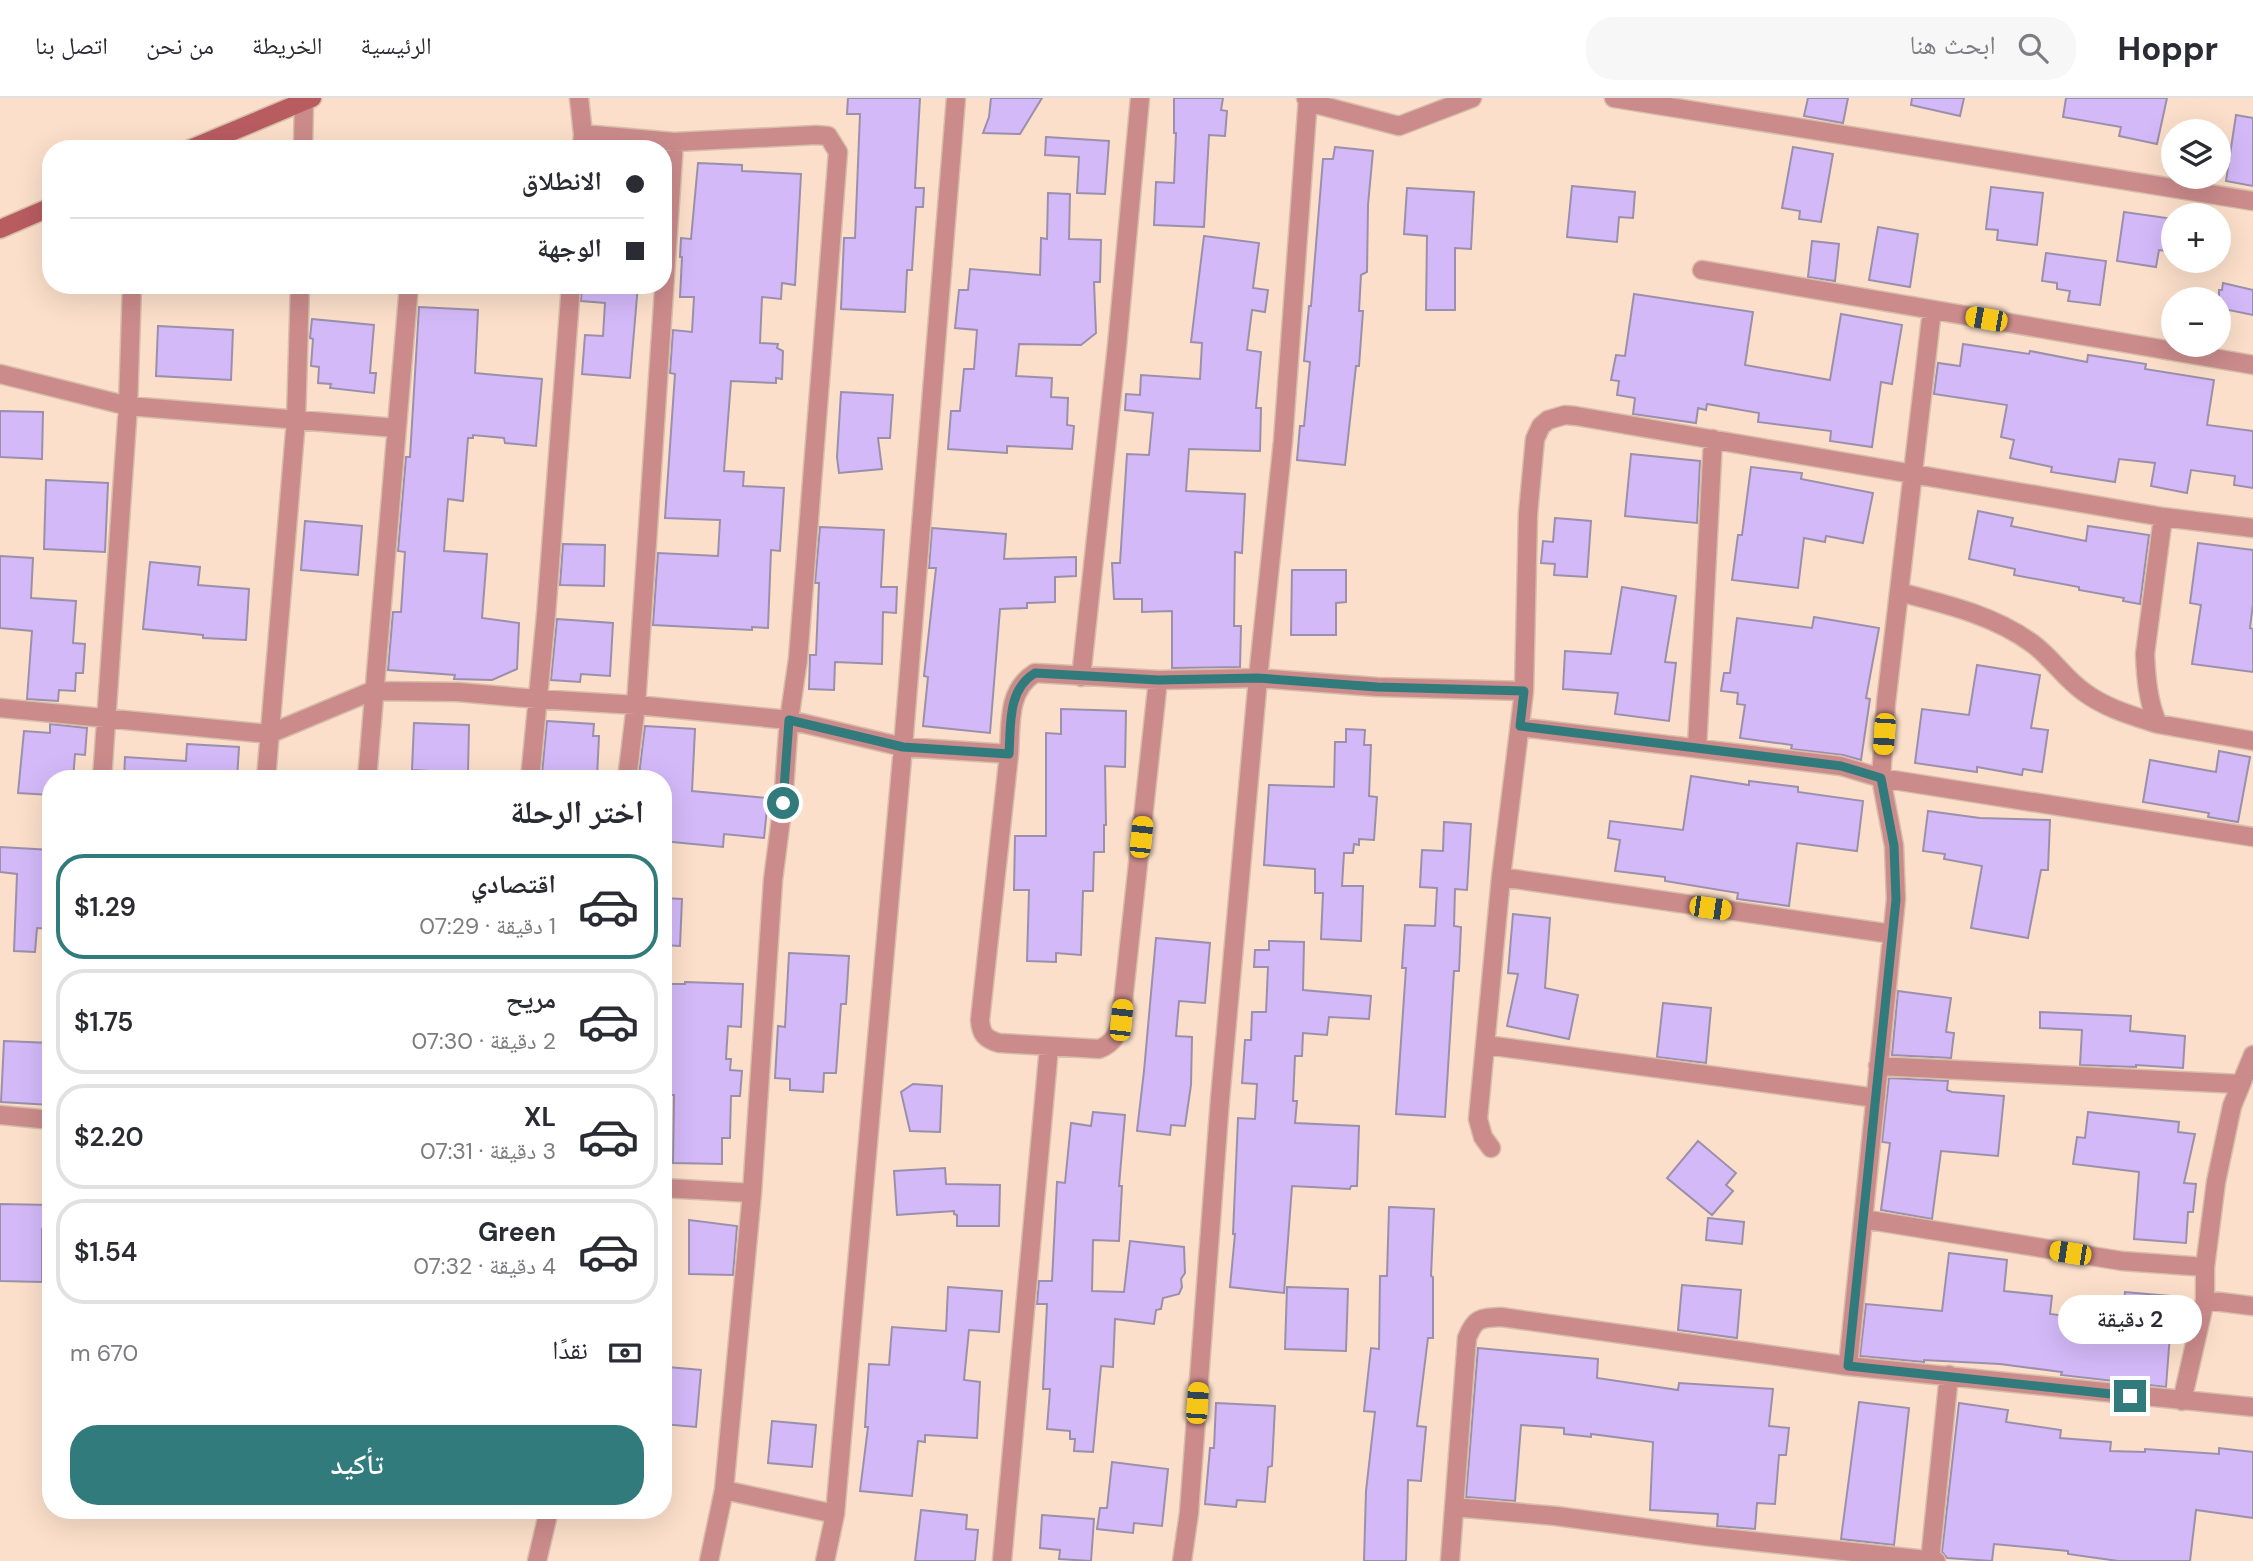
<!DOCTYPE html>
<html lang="ar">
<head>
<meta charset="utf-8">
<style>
  :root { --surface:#fff; --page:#f7f7f7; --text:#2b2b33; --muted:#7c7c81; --line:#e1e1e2; --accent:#327b7c }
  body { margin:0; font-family:"DM Sans","Noto Naskh Arabic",sans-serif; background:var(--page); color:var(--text); direction:rtl; height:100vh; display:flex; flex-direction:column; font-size:26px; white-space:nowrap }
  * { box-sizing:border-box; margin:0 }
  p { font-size:23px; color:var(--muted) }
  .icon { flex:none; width:38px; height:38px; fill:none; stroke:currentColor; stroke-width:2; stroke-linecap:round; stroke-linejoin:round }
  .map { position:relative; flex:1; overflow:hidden; direction:ltr }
  .drawer { position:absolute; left:42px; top:672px; width:630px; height:749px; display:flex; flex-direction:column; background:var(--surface); border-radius:28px; box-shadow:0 7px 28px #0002; direction:rtl }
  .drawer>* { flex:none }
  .guide { position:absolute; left:42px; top:42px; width:630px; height:154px; border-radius:28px; box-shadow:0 7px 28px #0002; direction:rtl; display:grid; align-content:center; height:154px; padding:0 28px; background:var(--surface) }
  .buttons { position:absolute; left:2161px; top:21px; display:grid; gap:14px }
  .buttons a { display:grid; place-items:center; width:70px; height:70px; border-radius:50%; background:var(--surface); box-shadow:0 7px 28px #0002; font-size:35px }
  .end { position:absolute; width:32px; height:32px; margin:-16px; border:9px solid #327b7c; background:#fff; box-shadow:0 0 0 4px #fff }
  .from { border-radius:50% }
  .bubble { position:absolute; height:49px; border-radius:24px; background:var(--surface); box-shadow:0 7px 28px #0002; font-size:23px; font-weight:600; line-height:49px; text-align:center; direction:rtl }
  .car { position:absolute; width:21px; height:42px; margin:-21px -10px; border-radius:9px; box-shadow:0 0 5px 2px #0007; background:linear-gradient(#f5c518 24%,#345 0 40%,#f5c518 0 76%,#345 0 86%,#f5c518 0) }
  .guide b { display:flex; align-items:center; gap:24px; height:66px; font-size:26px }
  .guide b+b { border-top:2px solid var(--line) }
  .guide i { width:18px; height:18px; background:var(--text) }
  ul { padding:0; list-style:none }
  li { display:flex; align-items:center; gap:21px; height:105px; margin:0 14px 10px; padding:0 14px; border:4px solid var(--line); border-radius:28px }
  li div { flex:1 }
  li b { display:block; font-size:26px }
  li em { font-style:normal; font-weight:600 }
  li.on { border-color:var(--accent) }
  li>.icon { width:63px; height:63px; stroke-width:1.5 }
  h2 { padding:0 28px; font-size:32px; line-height:84px }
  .pay { display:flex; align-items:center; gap:18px; height:77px; padding:0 28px; font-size:26px }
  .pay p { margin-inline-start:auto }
  .button { display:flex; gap:14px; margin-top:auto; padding:14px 28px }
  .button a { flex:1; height:80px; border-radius:28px; background:var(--accent); color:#fff; font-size:28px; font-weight:600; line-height:80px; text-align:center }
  header { display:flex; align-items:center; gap:42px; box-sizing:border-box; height:98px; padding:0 35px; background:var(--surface); border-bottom:2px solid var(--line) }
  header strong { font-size:33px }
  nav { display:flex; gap:38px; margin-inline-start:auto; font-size:24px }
  .search { width:490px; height:63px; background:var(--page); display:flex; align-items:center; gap:18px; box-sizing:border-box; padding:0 24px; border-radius:28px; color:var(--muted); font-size:26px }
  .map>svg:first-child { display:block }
  .building { fill:#d3b9f8; stroke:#9b90ab; stroke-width:2 }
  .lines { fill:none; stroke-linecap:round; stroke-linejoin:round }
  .street-casing { stroke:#d7beab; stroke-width:21 }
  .secondary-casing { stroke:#d7beab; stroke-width:21 }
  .street { stroke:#cb8b8b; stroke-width:18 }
  .secondary { stroke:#b85c60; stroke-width:18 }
  .route { stroke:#327b7c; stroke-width:9 }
</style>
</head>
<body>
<header>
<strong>Hoppr</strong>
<div class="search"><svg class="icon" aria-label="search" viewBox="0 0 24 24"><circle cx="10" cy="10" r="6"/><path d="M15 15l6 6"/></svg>ابحث هنا</div>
<nav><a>الرئيسية</a><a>الخريطة</a><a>من نحن</a><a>اتصل بنا</a></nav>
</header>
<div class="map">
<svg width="2253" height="1463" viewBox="0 0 2253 1463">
  <rect width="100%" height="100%" fill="#fbdfca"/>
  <path class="building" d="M848,0H920L915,90H924L923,109H916L912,172H907L905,214L841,211L844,140H855L860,16H847Z
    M991,0H1042L1020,36L983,35L989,19Z
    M1174,0H1223L1221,12L1227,13L1225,38L1209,37L1204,129L1154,127L1156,84L1174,85L1176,35H1174Z
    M1808,0H1848L1843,25L1804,18Z
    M1912,0H1964L1960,18L1911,7Z
    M2066,0H2167L2157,46L2119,38L2121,29L2063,19Z
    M2236,17L2253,20V88L2226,83Z
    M1046,39L1109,43L1105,96L1077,95L1079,59L1045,57Z
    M1335,49L1373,53L1368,107L1367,174L1361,177L1359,213H1363L1359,268H1356L1345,367L1297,362L1300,328H1304L1310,264L1304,263L1309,208H1311L1323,61H1333Z
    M1793,49L1833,56L1821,124L1799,121L1800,113L1782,110Z
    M698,65L742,67V73L801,76L795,187L782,185L781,201L762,199L760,245L778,246L777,250L783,253L782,281L776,280V285L731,283L724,373L744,374L743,388L784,390L780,453L771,452L768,530L752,529V532L653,527L658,455L718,458L720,422L665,420L675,276L670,275L673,232L692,234L694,199H680L682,159H680L681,140L691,141Z
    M1572,88L1635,94L1633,120L1619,119L1617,144L1567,139Z
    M1991,89L2043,95L2037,147L1997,142L1998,132L1986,131Z
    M1407,90L1474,94L1471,151L1455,150V212H1426L1427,138L1404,136Z
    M1048,95L1070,96L1069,141L1101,142L1100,184H1094L1096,235L1081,247L1019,246L1016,278L1052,280L1051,299L1068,300L1067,327L1074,328L1072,351L1007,348V355L948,351L951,313H960L964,271H974L977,232L955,230L959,192H968L970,171L1040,177L1041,140L1047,141Z
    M2124,114L2174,121V154L2159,152L2156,169L2117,163Z
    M1878,129L1918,136L1910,189L1869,182Z
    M1204,138L1259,145L1253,190L1268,192L1265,214L1252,212L1247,252L1261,254L1256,310H1261L1260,353L1189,351L1186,393L1245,396L1242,455L1235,454L1234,528H1241L1240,569L1172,570V513L1142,514V501H1114L1112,465H1120L1127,356L1149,357L1153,315L1125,312L1126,296L1140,297L1141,277L1200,281L1202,245L1191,244Z
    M1812,143L1839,146L1835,183L1808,179Z
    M2046,155L2106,163L2100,207L2068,203L2070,193L2057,191V185L2042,183Z
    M2223,185L2253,192V217L2219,210V192H2222Z
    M582,187H638L630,280L582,276L585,237L603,238L605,205L581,203Z
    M1634,196L1753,214L1745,267L1830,282L1841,216L1902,227L1892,286L1881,284L1872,349L1830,343L1831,333L1758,324L1759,315L1707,306L1706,312L1698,310L1696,325L1633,316L1635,300L1617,297L1619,283L1611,282L1616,257L1625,258Z
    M419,209L478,212L475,275L542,281L536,348L505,345L504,340L473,337V340H468L463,403L448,401L444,453L487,456L482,520L519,525L517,571L492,582L454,581L455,577L388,572L393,514H401L405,454L398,453L406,359H410Z
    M312,221L374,227L370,275H376L374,295L330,290L331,286L318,285L319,269L311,268L313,241L310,240Z
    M158,228L233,232L231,282L156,278Z
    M1963,246L2029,256L2030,253L2087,264L2088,257L2146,266L2145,271L2214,282L2207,327L2253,333V390L2234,387L2235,378L2191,372L2187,395L2151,388L2155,365L2119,361L2115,384L2051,374L2052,369L2010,360L2014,342L2001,339L2007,307L1934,296L1938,265L1960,268Z
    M841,294L893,297L890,340H878L882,371L839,375L837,359Z
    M0,313L43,314L42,361L0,359Z
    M1631,356L1700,363L1697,425L1625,418Z
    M1751,369L1802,375L1801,381L1873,395L1863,445L1826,438L1825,444L1804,440L1798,490L1732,482L1738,437H1742Z
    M46,382L108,385L105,454L44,451Z
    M1978,413L2013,420L2011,428L2086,443L2088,428L2149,437L2140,506L2123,503L2124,500L2079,492V489L2014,477L2015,471L1969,461Z
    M1555,420L1591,423L1587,479L1554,477L1555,466L1541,465L1543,443L1553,444Z
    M305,423L362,428L358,477L301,472Z
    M820,429L884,432L881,489H897L896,515L883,514L882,566L835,564L834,592L809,591L810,557H816L819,485H815Z
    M932,430L1006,436L1004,461L1076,459V478L1055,479V504L1027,505V510L1000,511L990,635L923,628L928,579L924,578L936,470H929Z
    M2198,445L2253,452V506L2250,530L2253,531V574L2192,566L2201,507L2190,505Z
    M563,446L605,447L604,488L560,487Z
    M0,458L33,460L31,500L76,503L73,545L85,546L83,575H76L75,593L59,592L58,603L27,601L32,533L0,530Z
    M150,464L200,469L198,487L249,491L246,542L203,540V537L143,531Z
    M1292,472H1346V504L1336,505V537H1291Z
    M1622,489L1676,498L1665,564L1676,565L1669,623L1615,616L1618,595L1563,591L1565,553L1611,556Z
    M1814,519L1879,530L1866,600L1870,601L1861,662L1843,657L1791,651L1792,647L1740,640L1745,607L1737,606L1738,595L1721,593L1724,575H1730L1737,520L1812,530Z
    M557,521L613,525L610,578L581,576L580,584L551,582Z
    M1977,567L2040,577L2031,630L2048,632L2042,674L2023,671L2022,677L1977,669V674L1915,665L1922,611L1969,617Z
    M1061,611L1126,613L1125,669L1105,668L1106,727H1104V754H1094L1093,793H1083L1081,857L1056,855V864L1027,863L1029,792H1014L1015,738H1046V635L1061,636Z
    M547,623L594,626L593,638H599L597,679L542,676Z
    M414,625L469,627L468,675L412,672Z
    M50,626L87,630L85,657L75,656L73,681H51V697L18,695L24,633L50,635Z
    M645,628L695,631L692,693L768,700L764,740L724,736L723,749L663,743V681H644V678L639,677Z
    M1346,631L1365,632L1364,647H1371L1369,698L1377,699L1374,742L1359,741V747L1354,746L1353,755H1344L1342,788H1363L1361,843L1321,841L1323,795H1315V771L1264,767L1269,687L1334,689L1335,644H1346Z
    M187,646L239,649L237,681H124L125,659L186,663Z
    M2219,653L2250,659L2238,724L2208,719L2209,715L2143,704L2150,662L2216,674Z
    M1691,678L1749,687V683L1798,689V694L1863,703L1857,753L1797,745L1789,808L1737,801L1738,795L1665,783V779L1615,773L1620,742L1608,740L1610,723L1683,732Z
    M1928,713L1980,720L2050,722L2048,772H2041L2028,840L1971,830L1982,768L1944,761L1945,756L1923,753Z
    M1444,724L1471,726L1467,792L1455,791L1454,828L1461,829L1459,873H1454L1445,1019L1396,1016L1406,870H1402L1405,827L1435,828L1437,790L1420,789L1422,752L1443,753Z
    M0,749L51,752V831L37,830L35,854L14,853L17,776L0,774Z
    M663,800L682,801L680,848L663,847Z
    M1513,816L1550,820L1545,890L1578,897L1569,941L1507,928L1518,876L1508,875Z
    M1156,840L1210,845L1205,905L1179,903L1176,938L1192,939L1191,987L1185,1028L1171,1027L1170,1037L1137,1033L1144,973Z
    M1269,843L1304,844L1303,892L1371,898L1369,921L1329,919L1327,937L1303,935L1302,958H1295L1293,1003H1297L1295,1025L1359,1028L1357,1088H1351L1350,1091L1292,1088L1284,1195L1230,1189L1235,1136H1233L1238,1020L1255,1021L1257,986L1242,985L1245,942H1251L1252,914H1266L1268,869H1254L1255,852H1269Z
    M789,855L849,858L846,906H841L836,975H824L823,994L790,992V981L775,980L778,928L785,929Z
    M685,884L743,886L741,929L728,928L726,961H731L730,972L742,973L740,998H731L730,1040H722V1066L673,1065L674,997H663V886H685Z
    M1898,893L1951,900L1946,934L1954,935L1951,960L1892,957Z
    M1663,905L1711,910L1706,965L1657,959Z
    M2040,914L2131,918L2130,933L2185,938L2183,970L2136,967V969L2080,967L2082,932L2040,930Z
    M4,943L51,945V1007L1,1004Z
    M1889,980L1948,983L1947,992L1952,994L2004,998L1998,1058L1941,1053L1932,1121L1881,1112L1890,1045L1882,1044Z
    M913,986L942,988L940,1034L910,1033L901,994Z
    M1093,1014L1125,1017L1119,1088H1122L1119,1143L1093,1142L1092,1193L1124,1194L1130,1143L1184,1149L1185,1175L1181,1181L1182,1189L1179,1196L1163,1200L1161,1211L1156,1212L1154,1226L1115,1221L1113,1269L1101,1268L1093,1354L1074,1353L1075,1341H1070V1333L1047,1331L1050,1291H1043L1047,1206H1037L1039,1183H1052L1057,1084L1065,1085L1071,1025L1091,1028Z
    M2088,1014L2179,1024L2178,1034L2195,1036L2184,1085L2196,1086L2193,1114H2188L2186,1145L2134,1141L2139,1074L2073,1066L2077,1039L2085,1040Z
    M1698,1043L1736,1075L1726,1087L1733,1093L1712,1117L1667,1080Z
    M945,1070L946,1086L1000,1087L999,1128H957V1117L954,1116V1113L897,1117L894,1073Z
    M0,1106L51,1107V1131H42V1184L0,1183Z
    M1389,1109L1434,1111L1431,1178L1433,1179V1240H1428L1417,1328L1426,1329L1421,1383L1408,1382L1406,1463H1364L1366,1393L1375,1314L1364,1313L1371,1250L1379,1251L1380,1178H1387Z
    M1708,1120L1744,1124L1742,1146L1706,1142Z
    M689,1122L737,1128L733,1177L689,1176Z
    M1949,1155L2007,1162L2004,1193L2052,1198L2050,1216L2122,1225L2125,1194L2170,1198L2167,1236H2170L2166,1289L2061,1277L2062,1274L2000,1266L1924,1262V1264L1860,1258L1866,1206L1942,1213Z
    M1682,1187L1741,1192L1737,1240L1678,1232Z
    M948,1189L1002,1193L999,1234L969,1232L964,1282L980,1284L977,1340L925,1337V1344L918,1343L912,1398L860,1393L868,1329H865L869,1266L889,1267L892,1229L946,1233Z
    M1287,1189L1348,1191L1346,1253L1285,1251Z
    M1478,1250L1598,1261L1597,1280L1678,1292L1679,1285L1773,1291L1769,1328L1789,1330L1786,1357H1779L1775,1406L1757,1405L1755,1431L1717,1428L1718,1416L1650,1412L1653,1344L1591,1336V1339L1564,1336V1330L1521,1327L1515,1403L1466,1399Z
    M668,1269L701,1272L696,1329L663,1326Z
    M1859,1304L1909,1310L1894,1447L1841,1441Z
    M1216,1305L1275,1308L1272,1368L1268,1369L1265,1404L1237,1402L1236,1409L1205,1406L1210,1350H1214Z
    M1959,1305L2008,1312L2006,1324L2061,1332L2060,1340L2111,1344L2110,1353L2145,1354V1351L2219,1356V1350L2253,1354V1420L2196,1412L2190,1463H2118L2068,1456V1453L1994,1446L1992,1463L1947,1460L1942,1454Z
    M772,1323L816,1327L812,1369L768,1365Z
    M1112,1364L1168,1371L1162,1428L1134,1425L1133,1435L1097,1431L1100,1410H1107Z
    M921,1412L967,1417L966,1431L978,1432L975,1463H915Z
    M1042,1417L1094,1421L1091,1463L1059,1461L1060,1452L1040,1450Z"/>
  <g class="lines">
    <defs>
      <path id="street" d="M579,0L583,36L582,51
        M1306,0L1308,4L1399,28L1472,0
        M1614,0L2253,103
        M583,36L674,44L816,37L828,38L838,54L798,561L789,622L783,705L773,782L752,1095L724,1392L709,1463
        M303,51L304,3
        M1702,172L2253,267
        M0,276L128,308L396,330
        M2163,419L2145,556C2146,579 2148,605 2158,626L2253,643
        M1899,494C1945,506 1994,517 2033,546C2052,560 2065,581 2084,594C2105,610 2133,618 2158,626
        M1081,579L1117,248L1140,0
        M0,610L269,636L372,593L458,594L537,601L636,607L789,622L903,649L1009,656C1011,626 1007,592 1035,575L1158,582L1258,580L1377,589L1524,593
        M1520,629L1841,668L1881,680L2253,739
        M1697,650L1713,341
        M1009,656L980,922C981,936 985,941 999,945L1099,951C1114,945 1117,937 1121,922L1158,582
        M102,681L128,308L132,187
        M266,681L296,322L300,187
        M367,681L409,187
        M530,681L546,517L571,187
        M627,681L636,607L674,44
        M1501,779L1892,836
        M1486,947L1876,1000
        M1878,968L2240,986
        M0,1017L51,1022
        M1491,1050L1483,1039L1478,1021L1501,779L1524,593L1528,416L1535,341L1541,328L1548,322L1565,317L1576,318L2163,419L2253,430
        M663,1090L752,1095
        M1863,1121L2122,1163L2205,1169
        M2205,1202L2253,1208
        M1848,1268L1896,801L1894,748L1881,680L1886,605L1932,212
        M2182,1303L2205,1202V1169L2216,1084L2232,1008L2253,957
        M724,1392L835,1416
        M1454,1409L1556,1418L1704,1438L1936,1463
        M537,1463L549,1412
        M825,1463L835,1416L903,649L956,0
        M1002,1463L1049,949
        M1182,1463L1189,1415L1220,1001L1258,580L1283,343L1308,0
        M1450,1463L1467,1240C1475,1220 1480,1220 1501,1219L1848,1268L2253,1309
        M1930,1463L1949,1277"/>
      <path id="secondary" d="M190,51L312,0
        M0,131L51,109"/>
    </defs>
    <use href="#street" class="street-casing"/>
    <use href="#secondary" class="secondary-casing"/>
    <use href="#street" class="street"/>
    <use href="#secondary" class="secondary"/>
  </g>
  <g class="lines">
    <path class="route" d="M783,705L789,622L903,649L1009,656C1011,627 1007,592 1035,575L1158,582L1258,580L1377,589L1524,593L1520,628L1841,668L1881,680L1894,748L1896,802L1848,1268L2130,1298"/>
  </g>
</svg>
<div class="buttons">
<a><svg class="icon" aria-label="layers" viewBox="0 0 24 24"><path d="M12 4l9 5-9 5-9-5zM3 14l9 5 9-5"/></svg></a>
<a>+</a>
<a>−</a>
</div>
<i class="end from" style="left:783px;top:705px"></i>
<i class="end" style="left:2130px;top:1298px"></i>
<div class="bubble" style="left:2058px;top:1197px;width:144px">2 دقيقة</div>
<i class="car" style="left:1986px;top:221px;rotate:280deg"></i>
<i class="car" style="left:1884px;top:636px;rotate:184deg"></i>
<i class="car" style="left:1141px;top:739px;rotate:6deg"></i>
<i class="car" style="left:1710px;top:810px;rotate:98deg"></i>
<i class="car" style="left:1121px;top:922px;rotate:6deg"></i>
<i class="car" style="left:2070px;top:1155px;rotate:279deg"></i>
<i class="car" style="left:1197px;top:1305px;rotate:4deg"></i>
<div class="guide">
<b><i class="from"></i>الانطلاق</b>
<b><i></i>الوجهة</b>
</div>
<section class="drawer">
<h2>اختر الرحلة</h2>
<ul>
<li class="on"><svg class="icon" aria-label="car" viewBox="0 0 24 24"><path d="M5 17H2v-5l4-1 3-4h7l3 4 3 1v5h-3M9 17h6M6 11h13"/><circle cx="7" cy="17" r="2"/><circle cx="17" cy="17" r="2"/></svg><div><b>اقتصادي</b><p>1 دقيقة · 07:29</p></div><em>$1.29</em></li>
<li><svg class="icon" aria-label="car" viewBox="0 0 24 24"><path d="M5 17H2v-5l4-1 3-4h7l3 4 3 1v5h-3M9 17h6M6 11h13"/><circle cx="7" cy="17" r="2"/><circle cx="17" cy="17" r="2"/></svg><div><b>مريح</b><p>2 دقيقة · 07:30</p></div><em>$1.75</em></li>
<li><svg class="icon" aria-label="car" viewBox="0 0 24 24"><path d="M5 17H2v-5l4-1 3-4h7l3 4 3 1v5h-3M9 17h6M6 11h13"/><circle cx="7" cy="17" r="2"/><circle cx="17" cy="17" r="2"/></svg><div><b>XL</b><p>3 دقيقة · 07:31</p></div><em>$2.20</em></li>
<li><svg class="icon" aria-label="car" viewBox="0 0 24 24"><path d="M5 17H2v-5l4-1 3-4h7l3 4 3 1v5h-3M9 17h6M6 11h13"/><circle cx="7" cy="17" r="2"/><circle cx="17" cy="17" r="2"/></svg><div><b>Green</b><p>4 دقيقة · 07:32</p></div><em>$1.54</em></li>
</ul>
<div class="pay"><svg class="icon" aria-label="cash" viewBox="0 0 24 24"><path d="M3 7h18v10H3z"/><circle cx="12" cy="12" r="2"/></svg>نقدًا<p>670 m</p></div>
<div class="button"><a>تأكيد</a></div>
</section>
</div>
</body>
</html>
